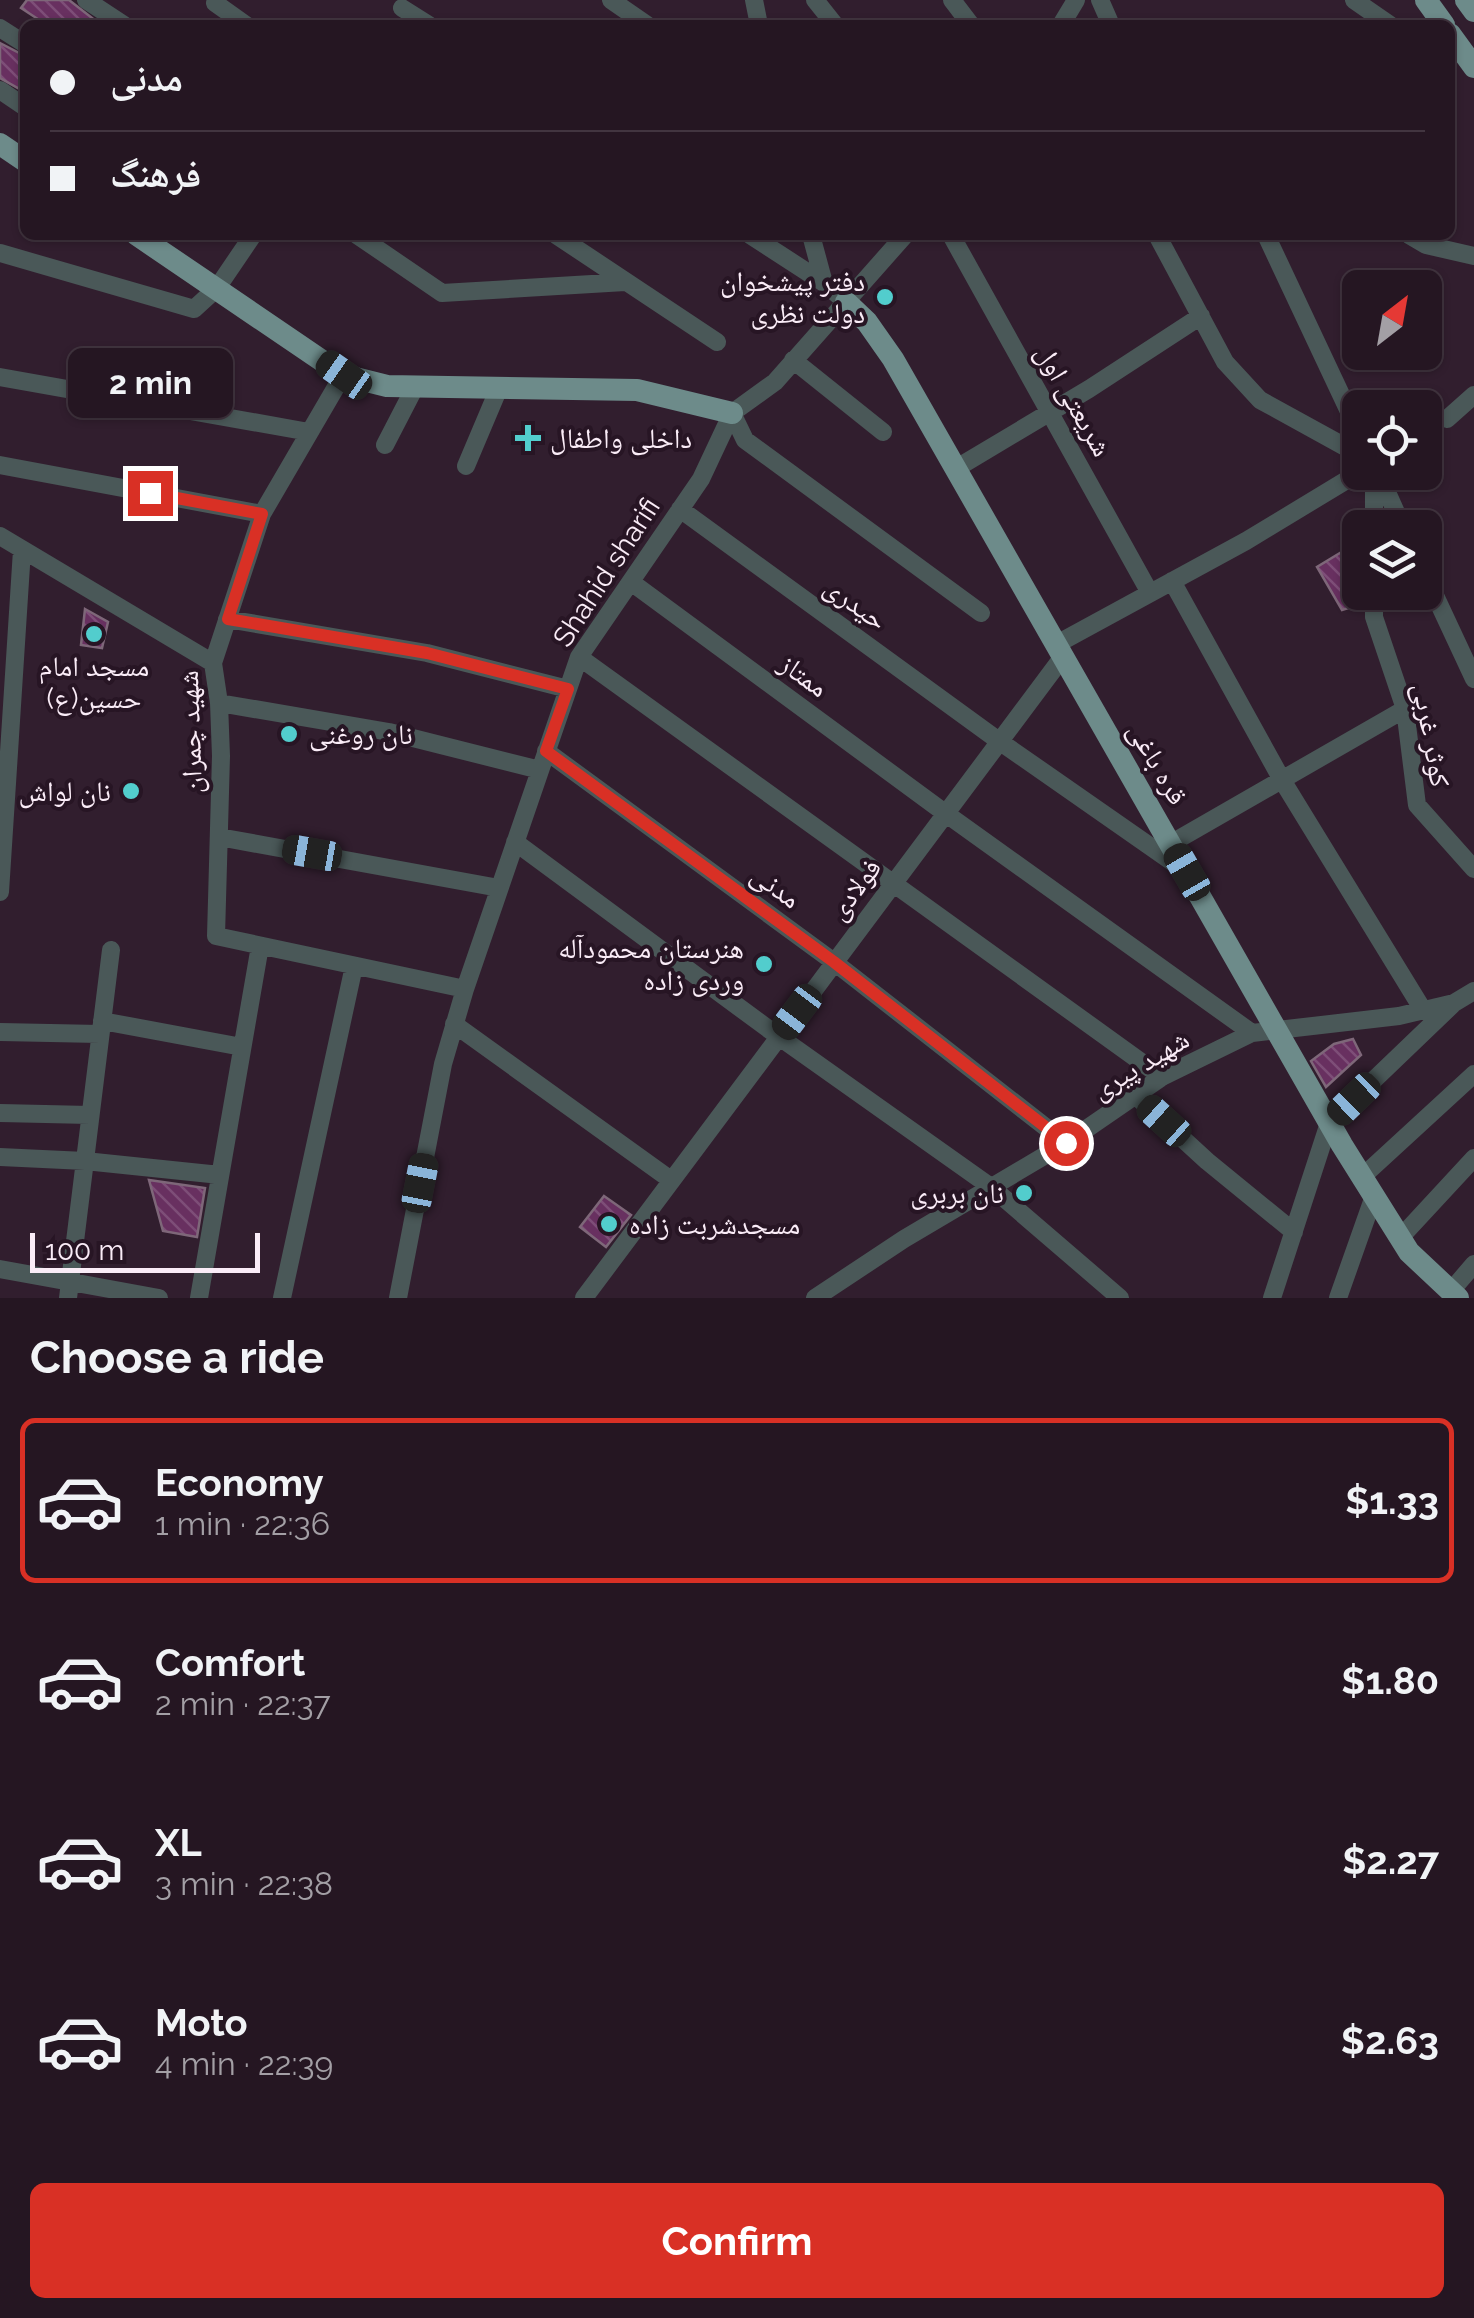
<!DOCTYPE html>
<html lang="en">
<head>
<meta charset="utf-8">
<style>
  :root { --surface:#251622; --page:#2d1f2a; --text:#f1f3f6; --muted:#a39fa5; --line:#423540; --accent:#d93025 }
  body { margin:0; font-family:Raleway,"Noto Naskh Arabic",sans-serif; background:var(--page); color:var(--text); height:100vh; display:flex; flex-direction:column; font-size:38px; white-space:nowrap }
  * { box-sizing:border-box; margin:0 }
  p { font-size:32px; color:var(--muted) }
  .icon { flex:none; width:55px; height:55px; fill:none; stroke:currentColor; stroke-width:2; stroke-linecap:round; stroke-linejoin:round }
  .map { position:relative; height:1298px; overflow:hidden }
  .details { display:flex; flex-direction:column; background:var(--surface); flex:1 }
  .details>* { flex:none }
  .guide { position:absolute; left:20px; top:20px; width:1435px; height:220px; border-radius:15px; box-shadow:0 2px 8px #0004,0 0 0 2px var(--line); display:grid; align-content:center; height:220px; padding:0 30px; background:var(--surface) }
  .needle { width:65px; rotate:31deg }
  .controls { position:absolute; left:1342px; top:270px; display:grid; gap:20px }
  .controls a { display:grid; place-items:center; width:100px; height:100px; border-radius:15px; background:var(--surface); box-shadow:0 2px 8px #0004,0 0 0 2px var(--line); font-size:50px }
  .scale { position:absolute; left:30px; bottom:25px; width:230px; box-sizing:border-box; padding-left:10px; border:5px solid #faecf7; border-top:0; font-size:28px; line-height:35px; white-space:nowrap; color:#faecf7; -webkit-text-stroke:8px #271524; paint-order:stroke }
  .end { position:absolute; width:45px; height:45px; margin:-22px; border:12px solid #d93025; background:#fff; box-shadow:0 0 0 5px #fff }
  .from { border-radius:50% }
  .bubble { position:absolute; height:70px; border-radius:15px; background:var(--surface); box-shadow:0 2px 8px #0004,0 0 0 2px var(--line); font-size:32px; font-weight:700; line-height:70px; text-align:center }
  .car { position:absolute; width:30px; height:60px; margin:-30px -15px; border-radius:12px; box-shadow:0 0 8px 2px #0007; background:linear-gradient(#222 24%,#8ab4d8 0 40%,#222 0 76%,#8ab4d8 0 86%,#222 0) }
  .guide b { display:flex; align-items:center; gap:35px; height:95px; font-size:38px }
  .guide b+b { border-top:2px solid var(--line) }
  .guide i { width:25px; height:25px; background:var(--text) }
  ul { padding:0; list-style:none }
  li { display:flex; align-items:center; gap:30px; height:165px; margin:0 20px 15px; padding:0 10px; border:5px solid transparent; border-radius:15px }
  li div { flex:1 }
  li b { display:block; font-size:38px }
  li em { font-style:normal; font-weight:700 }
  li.current { border-color:var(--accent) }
  li>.icon { width:90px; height:90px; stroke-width:1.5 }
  h2 { padding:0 30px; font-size:45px; line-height:120px }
  .cta { display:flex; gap:20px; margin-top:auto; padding:20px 30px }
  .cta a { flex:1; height:115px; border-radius:15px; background:var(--accent); color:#fff; font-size:40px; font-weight:700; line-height:115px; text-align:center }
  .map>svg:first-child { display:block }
  .building { fill:url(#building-back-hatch); stroke:#7e6779; stroke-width:2.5 }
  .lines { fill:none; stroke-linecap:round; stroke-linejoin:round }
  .minor { stroke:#4a5858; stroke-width:18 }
  .major { stroke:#6d8b8a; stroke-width:22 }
  .route { stroke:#d93025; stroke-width:12 }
  .poi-dot { fill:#52cdcd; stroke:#271524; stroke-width:4 }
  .labels { text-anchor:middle; stroke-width:8; stroke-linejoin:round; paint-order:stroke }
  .poi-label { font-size:28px; fill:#faecf7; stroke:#271524; text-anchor:end }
  .street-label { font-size:28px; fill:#faecf7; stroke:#271524 }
</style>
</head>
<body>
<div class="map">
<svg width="1474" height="1298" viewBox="0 0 1474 1298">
  <defs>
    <pattern id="building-back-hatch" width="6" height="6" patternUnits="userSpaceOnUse" patternTransform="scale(2.5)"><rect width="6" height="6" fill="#683060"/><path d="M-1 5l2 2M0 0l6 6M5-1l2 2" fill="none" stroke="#7e4e78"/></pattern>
  </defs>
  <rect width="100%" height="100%" fill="#311e2e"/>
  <path class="building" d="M27,0H69L101,25H47L21,8Z
    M0,43L25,56V92L0,78Z
    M1353,545L1358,605L1342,610L1317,567Z
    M85,609L108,622L102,648L81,645Z
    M1353,1039L1361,1055L1326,1087L1311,1061L1334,1044Z
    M149,1180L205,1188L197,1237L163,1231Z
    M604,1196L631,1215L606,1247L580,1227Z"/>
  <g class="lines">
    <path class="minor" d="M86,0L124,25
      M611,0L647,25
      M754,0L759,25
      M815,0L835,25
      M952,0L971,25
      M1100,0L1111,25
      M1354,0L1390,25
      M215,3L246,25
      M402,8L429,25
      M1061,25L1076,0
      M0,28L25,44
      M0,90L25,107
      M357,235L442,293L625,282
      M556,235L717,342
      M750,235L824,283
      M811,235L824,283L846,302
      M951,235L1150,593
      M1157,235L1225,362L1260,400L1360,455
      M1266,235L1360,435
      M1409,235L1426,245L1474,256
      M0,253L194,309L217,288L253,235
      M793,360L883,432
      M343,375L262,514L213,663L219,703L221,756L216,936L465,989
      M0,377L309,432
      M732,413L745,440L981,613
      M1447,419L1474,395
      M385,445L415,387
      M0,465L262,514
      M466,466L499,388
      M955,469L1089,389L1201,316
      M1378,472L1403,528
      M1374,473V528
      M680,509L999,741L1184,870
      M0,536L213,663
      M1425,574L1474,679
      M1172,581L1282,780L1423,1010
      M631,582L945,813L1252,1033
      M1374,592V617L1405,709L1417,805L1474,869
      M227,619L427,653L568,689
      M1055,645L1246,541L1360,472
      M579,657L1162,1077
      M219,703L389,732L540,770
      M546,751L834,962L1066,1143
      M219,837L499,888
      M515,842L778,1036L991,1187L1120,1298
      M1170,844L1405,709
      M0,892L22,550
      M102,1021L242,1047
      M454,1024L671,1180
      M0,1032L100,1034
      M1135,1095L1207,1161L1294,1232
      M0,1113L90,1115
      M0,1157L85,1161L220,1175
      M1362,1177L1474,1074
      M1400,1238L1474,1158
      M0,1269L159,1298
      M1451,1291L1474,1264
      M68,1298L111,950
      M199,1298L260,946
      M282,1298L354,966
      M398,1298L443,1064L465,989L579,657L701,479L732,413L775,382L905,235
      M584,1298L1062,658
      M815,1298L904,1239L1066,1143L1162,1077L1252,1033L1399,1016L1454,1003L1474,991
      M1272,1298L1329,1123L1452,1005
      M1338,1298L1374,1196"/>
    <path class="major" d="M1426,0L1444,25
      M1466,0L1474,11
      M1450,34L1474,67
      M0,144L25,161
      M137,235L343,375L387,386L637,390L732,413
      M846,302L867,322L893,359L1342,1145L1409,1252L1458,1298"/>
  </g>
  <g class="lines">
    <path class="route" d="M150,493L262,514L228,619L427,653L568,689L546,751L834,962L1066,1143"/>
  </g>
  <g class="poi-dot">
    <circle cx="885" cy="297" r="10"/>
    <path d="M523 423h10v10h10v10h-10v10h-10v-10h-10v-10h10z"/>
    <circle cx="94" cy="634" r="10"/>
    <circle cx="289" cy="734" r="10"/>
    <circle cx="131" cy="791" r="10"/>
    <circle cx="764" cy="964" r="10"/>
    <circle cx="1024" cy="1193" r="10"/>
    <circle cx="609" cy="1224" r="10"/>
  </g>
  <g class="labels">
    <g class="poi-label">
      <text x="865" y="291">دفتر پیشخوان<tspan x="865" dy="32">دولت نظری</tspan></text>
      <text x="550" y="448" text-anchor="start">داخلی واطفال</text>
      <text x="94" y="676" text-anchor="middle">مسجد امام<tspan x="94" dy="32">حسین(ع)</tspan></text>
      <text x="309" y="744" text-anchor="start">نان روغنی</text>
      <text x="111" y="801">نان لواش</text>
      <text x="744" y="958">هنرستان محمودآله<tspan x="744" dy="32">وردی زاده</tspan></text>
      <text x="1004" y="1203">نان بربری</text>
      <text x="629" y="1234" text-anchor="start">مسجدشربت زاده</text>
    </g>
    <g class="street-label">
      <text transform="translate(1074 400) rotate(60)" y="10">شریعتی اول</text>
      <text transform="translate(606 572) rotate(-57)" y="10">Shahid sharifi</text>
      <text transform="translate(856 603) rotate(36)" y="10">حیدری</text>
      <text transform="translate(804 675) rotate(36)" y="10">ممتاز</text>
      <text transform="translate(190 732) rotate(-92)" y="10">شهید چمران</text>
      <text transform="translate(1432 735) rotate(80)" y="10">کوثر غربی</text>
      <text transform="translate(1158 763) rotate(60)" y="10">قره باغی</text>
      <text transform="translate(776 886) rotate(36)" y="10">مدنی</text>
      <text transform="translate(854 889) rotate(-53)" y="10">فولادی</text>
      <text transform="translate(1140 1064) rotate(-31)" y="10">شهید پیری</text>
    </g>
  </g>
</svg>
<div class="controls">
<a><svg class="needle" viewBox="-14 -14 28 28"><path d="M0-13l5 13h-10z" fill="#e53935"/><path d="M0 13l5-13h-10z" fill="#a39fa5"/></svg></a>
<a><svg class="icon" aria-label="locate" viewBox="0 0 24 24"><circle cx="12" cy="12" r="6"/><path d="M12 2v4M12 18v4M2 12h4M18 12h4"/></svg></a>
<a><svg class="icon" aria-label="layers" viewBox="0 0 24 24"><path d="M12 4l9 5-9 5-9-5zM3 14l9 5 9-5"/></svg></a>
</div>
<div class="scale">100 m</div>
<i class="end from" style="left:1066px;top:1143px"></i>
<i class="end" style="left:150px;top:493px"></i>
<div class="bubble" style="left:68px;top:348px;width:165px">2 min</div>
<i class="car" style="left:344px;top:375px;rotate:305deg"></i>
<i class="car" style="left:312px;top:853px;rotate:280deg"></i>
<i class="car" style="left:1187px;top:872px;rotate:330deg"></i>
<i class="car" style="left:797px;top:1012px;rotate:217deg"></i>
<i class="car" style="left:1354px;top:1099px;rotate:226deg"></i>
<i class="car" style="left:1164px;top:1121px;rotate:312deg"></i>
<i class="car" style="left:420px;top:1183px;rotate:11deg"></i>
<div class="guide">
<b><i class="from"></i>مدنی</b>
<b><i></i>فرهنگ</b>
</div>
</div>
<section class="details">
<h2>Choose a ride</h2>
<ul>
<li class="current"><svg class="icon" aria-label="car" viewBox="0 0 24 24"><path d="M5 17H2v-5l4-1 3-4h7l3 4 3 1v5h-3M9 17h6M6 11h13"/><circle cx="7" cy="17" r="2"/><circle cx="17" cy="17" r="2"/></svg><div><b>Economy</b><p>1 min · 22:36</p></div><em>$1.33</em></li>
<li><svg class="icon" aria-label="car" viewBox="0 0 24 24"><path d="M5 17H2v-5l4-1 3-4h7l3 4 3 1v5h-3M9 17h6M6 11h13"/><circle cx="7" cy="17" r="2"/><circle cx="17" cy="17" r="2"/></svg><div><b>Comfort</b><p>2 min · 22:37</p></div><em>$1.80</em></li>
<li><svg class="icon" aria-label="car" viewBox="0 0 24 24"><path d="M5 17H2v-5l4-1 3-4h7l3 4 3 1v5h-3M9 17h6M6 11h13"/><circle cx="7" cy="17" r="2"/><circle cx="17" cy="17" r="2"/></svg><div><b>XL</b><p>3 min · 22:38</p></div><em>$2.27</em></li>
<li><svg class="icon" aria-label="car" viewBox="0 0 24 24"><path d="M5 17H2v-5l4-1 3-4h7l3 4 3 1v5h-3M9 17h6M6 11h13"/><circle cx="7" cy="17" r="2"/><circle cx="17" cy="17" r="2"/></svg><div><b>Moto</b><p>4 min · 22:39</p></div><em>$2.63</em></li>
</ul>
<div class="cta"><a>Confirm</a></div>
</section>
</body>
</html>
